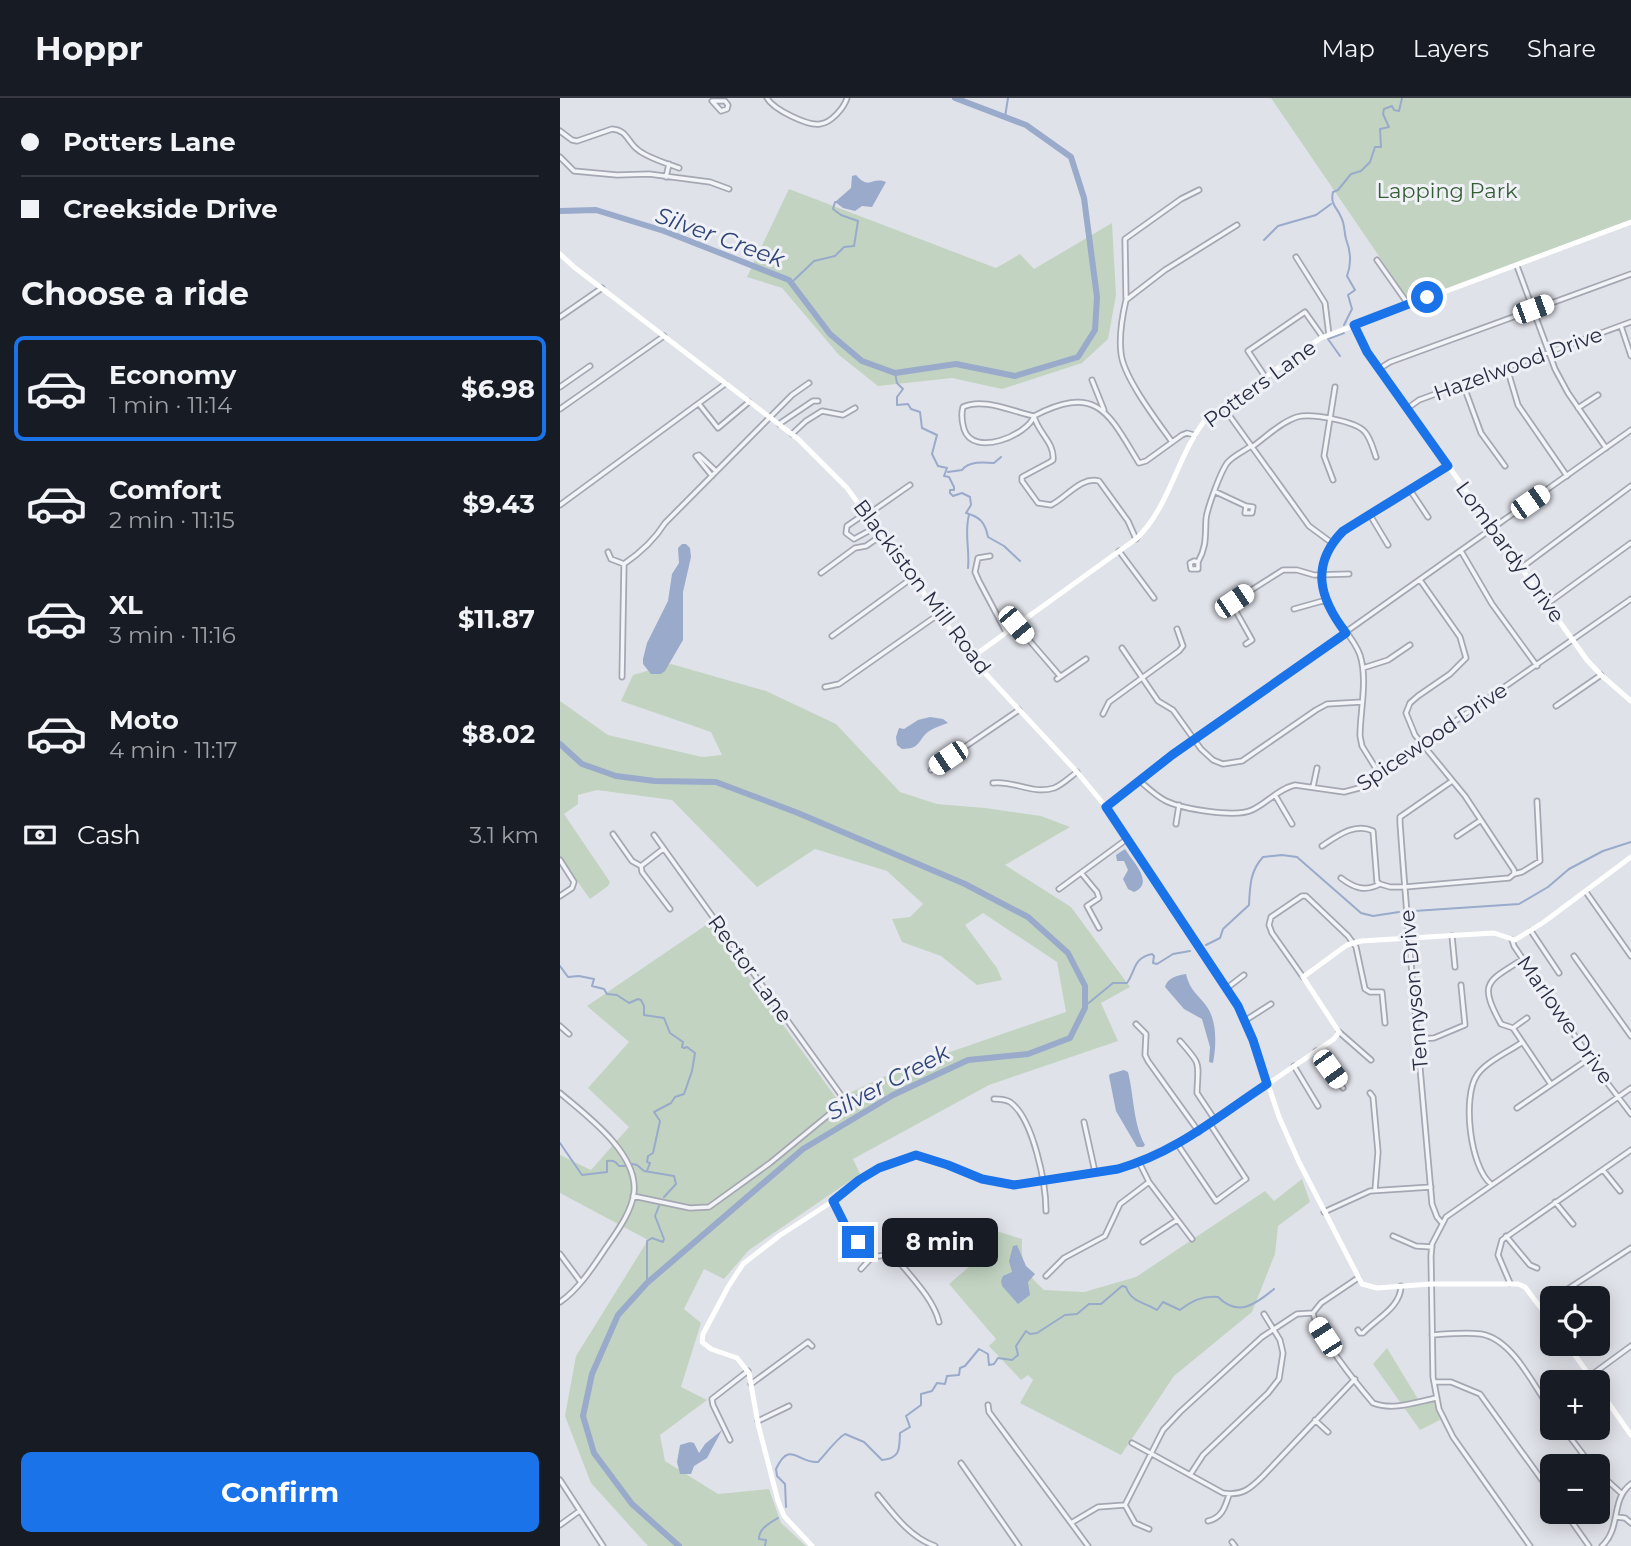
<!DOCTYPE html>
<html lang="en">
<head>
<meta charset="utf-8">
<style>
  :root { --surface:#171b24; --page:#242831; --text:#f1f3f6; --muted:#9ea1a6; --line:#363941; --accent:#1a73e8 }
  body { margin:0; font-family:Montserrat,sans-serif; background:var(--page); color:var(--text); height:100vh; display:flex; flex-direction:column; font-size:26px; white-space:nowrap }
  * { box-sizing:border-box; margin:0 }
  p { font-size:23px; color:var(--muted) }
  .icon { flex:none; width:38px; height:38px; fill:none; stroke:currentColor; stroke-width:2; stroke-linecap:round; stroke-linejoin:round }
  .map { position:relative; flex:1; overflow:hidden }
  .drawer { display:flex; flex-direction:column; background:var(--surface); width:560px }
  .drawer>* { flex:none }
  .guide { display:grid; align-content:center; height:154px; padding:0 21px; background:var(--surface) }
  .buttons { position:absolute; left:980px; top:1188px; display:grid; gap:14px }
  .buttons a { display:grid; place-items:center; width:70px; height:70px; border-radius:10px; background:var(--surface); box-shadow:0 4px 18px #0003; font-size:35px }
  .end { position:absolute; width:32px; height:32px; margin:-16px; border:9px solid #1a73e8; background:#fff; box-shadow:0 0 0 4px #fff }
  .from { border-radius:50% }
  .bubble { position:absolute; height:49px; border-radius:10px; background:var(--surface); box-shadow:0 4px 18px #0003; font-size:23px; font-weight:700; line-height:49px; text-align:center }
  .car { position:absolute; width:21px; height:42px; margin:-21px -10px; border-radius:9px; box-shadow:0 0 5px 2px #0007; background:linear-gradient(#fff 24%,#345 0 40%,#fff 0 76%,#345 0 86%,#fff 0) }
  .guide b { display:flex; align-items:center; gap:24px; height:66px; font-size:26px }
  .guide b+b { border-top:2px solid var(--line) }
  .guide i { width:18px; height:18px; background:var(--text) }
  ul { padding:0; list-style:none }
  li { display:flex; align-items:center; gap:21px; height:105px; margin:0 14px 10px; padding:0 7px; border:4px solid transparent; border-radius:10px }
  li div { flex:1 }
  li b { display:block; font-size:26px }
  li em { font-style:normal; font-weight:700 }
  li.selected { border-color:var(--accent) }
  li>.icon { width:63px; height:63px; stroke-width:1.5 }
  h2 { padding:0 21px; font-size:32px; line-height:84px }
  .pay { display:flex; align-items:center; gap:18px; height:77px; padding:0 21px; font-size:26px }
  .pay p { margin-inline-start:auto }
  .action { display:flex; gap:14px; margin-top:auto; padding:14px 21px }
  .action a { flex:1; height:80px; border-radius:10px; background:var(--accent); color:#fff; font-size:28px; font-weight:700; line-height:80px; text-align:center }
  header { display:flex; align-items:center; gap:42px; box-sizing:border-box; height:98px; padding:0 35px; background:var(--surface); border-bottom:2px solid var(--line) }
  header strong { font-size:33px }
  nav { display:flex; gap:38px; margin-inline-start:auto; font-size:24px }
  main { display:flex; flex:1; min-height:0 }
  .map>svg:first-child { display:block }
  .green { fill:#c2d4c1 }
  .water { fill:#99aacb }
  .lines { fill:none; stroke-linecap:round; stroke-linejoin:round }
  .stream { stroke:#99aacb; stroke-width:2 }
  .river { stroke:#99aacb; stroke-width:6 }
  .street-casing { stroke:#a5a8b3; stroke-width:7 }
  .street { stroke:#f3f4f8; stroke-width:3.5 }
  .secondary { stroke:#fff; stroke-width:5 }
  .route { stroke:#1a73e8; stroke-width:9 }
  .labels { text-anchor:middle; stroke-width:6; stroke-linejoin:round; paint-order:stroke }
  .park-label { font-size:21px; fill:#365e34; stroke:#eff1f7 }
  .street-label { font-size:21px; fill:#282d41; stroke:#eff1f7 }
  .water-label { font-size:23px; font-style:italic; fill:#304577; stroke:#eff1f7 }
</style>
</head>
<body>
<header>
<strong>Hoppr</strong>
<nav><a>Map</a><a>Layers</a><a>Share</a></nav>
</header>
<main>
<section class="drawer">
<div class="guide">
<b><i class="from"></i>Potters Lane</b>
<b><i></i>Creekside Drive</b>
</div>
<h2>Choose a ride</h2>
<ul>
<li class="selected"><svg class="icon" aria-label="car" viewBox="0 0 24 24"><path d="M5 17H2v-5l4-1 3-4h7l3 4 3 1v5h-3M9 17h6M6 11h13"/><circle cx="7" cy="17" r="2"/><circle cx="17" cy="17" r="2"/></svg><div><b>Economy</b><p>1 min · 11:14</p></div><em>$6.98</em></li>
<li><svg class="icon" aria-label="car" viewBox="0 0 24 24"><path d="M5 17H2v-5l4-1 3-4h7l3 4 3 1v5h-3M9 17h6M6 11h13"/><circle cx="7" cy="17" r="2"/><circle cx="17" cy="17" r="2"/></svg><div><b>Comfort</b><p>2 min · 11:15</p></div><em>$9.43</em></li>
<li><svg class="icon" aria-label="car" viewBox="0 0 24 24"><path d="M5 17H2v-5l4-1 3-4h7l3 4 3 1v5h-3M9 17h6M6 11h13"/><circle cx="7" cy="17" r="2"/><circle cx="17" cy="17" r="2"/></svg><div><b>XL</b><p>3 min · 11:16</p></div><em>$11.87</em></li>
<li><svg class="icon" aria-label="car" viewBox="0 0 24 24"><path d="M5 17H2v-5l4-1 3-4h7l3 4 3 1v5h-3M9 17h6M6 11h13"/><circle cx="7" cy="17" r="2"/><circle cx="17" cy="17" r="2"/></svg><div><b>Moto</b><p>4 min · 11:17</p></div><em>$8.02</em></li>
</ul>
<div class="pay"><svg class="icon" aria-label="cash" viewBox="0 0 24 24"><path d="M3 7h18v10H3z"/><circle cx="12" cy="12" r="2"/></svg>Cash<p>3.1 km</p></div>
<div class="action"><a>Confirm</a></div>
</section>
<div class="map">
<svg width="1071" height="1448" viewBox="0 0 1071 1448">
  <rect width="100%" height="100%" fill="#e0e2e9"/>
  <path class="green" d="M711,0H1071V122L851,205Z
    M229,91L436,170L460,156L474,171L552,125L556,197L548,241L522,265L442,291L392,280L318,288L279,257L222,190L187,179Z
    M111,566L206,593L276,626L340,694L377,706L425,710L481,718L510,729L445,767L511,809L570,889L541,905L558,943L429,987L293,1061L300,1076L189,1152L164,1181L144,1171L124,1211L141,1225L121,1289L147,1302L100,1337L105,1363L158,1396L209,1391L221,1425L246,1448H88L31,1385L5,1318L16,1258L88,1142L0,1095V1057L31,1072L69,1029L28,990L69,944L27,908L149,825L277,1001L338,972L506,914L497,864L423,815L405,827L437,870L442,882L417,887L381,858L342,844L332,821L350,819L363,806L327,773L255,751L197,789L112,702L37,692L18,697V706L4,716L50,784L48,788L30,801L0,759V603L48,637L142,659L162,657L151,634L61,603L73,577Z
    M742,1081L750,1104L718,1128L715,1156L692,1214L614,1278L561,1357L460,1305L473,1282L468,1277L461,1282L429,1248L436,1241L389,1186L416,1163L417,1127L462,1141C461,1167 465,1174 484,1192L524,1194L576,1179L705,1093L714,1103Z
    M827,1250L858,1301L872,1298L880,1322L860,1332L813,1266Z"/>
  <path class="water" d="M296,77C310,93 311,78 326,84L312,109L302,108L295,113L283,110L275,104L291,90L292,78Z
    M122,446H126L130,450L131,459L123,494V542L105,573L101,576H91L83,566V561L87,545L108,503L112,476L119,465L118,450Z
    M370,619L383,621L388,625C382,627 376,629 371,632C357,640 363,651 342,651L337,647L336,639L339,630L344,631L358,622Z
    M565,751C573,764 595,785 574,794L568,791L563,781L568,772L564,763H557L556,757Z
    M626,876C631,897 643,899 650,914C657,929 656,949 653,965L649,964L650,949L642,921L624,911L605,889C607,880 618,877 626,876Z
    M564,972L568,974C574,997 573,1026 585,1047L583,1049H577L556,1013L549,978L550,976Z
    M457,1147L466,1168L475,1176L468,1184L470,1197L458,1206L442,1188L441,1183L443,1178L452,1174L449,1163L453,1148Z
    M162,1332L147,1360L134,1368L131,1376H120L117,1364L120,1347L130,1344L134,1345L139,1355L145,1346Z"/>
  <g class="lines">
    <path class="stream" d="M445,19L448,0
      M704,142L718,128L756,117L771,106
      M231,185L254,163L275,158L284,149L294,148L298,123L281,117L273,111L275,104
      M784,227L792,211L788,197L795,192L787,178C792,165 791,154 786,141C784,134 785,126 781,119C777,109 770,107 773,94L778,92L791,76L801,73L810,64L815,49H821L820,31L829,29L823,16L824,11L832,8L834,12L839,13L842,0
      M780,258L768,241L784,235
      M335,275L337,285L343,291L337,299V307L348,306L351,311L360,314L362,330L377,337L372,356L378,368L387,370L384,378L389,379L394,389V392H390V395L393,398L402,395L410,399L411,407L406,415C420,419 425,424 428,439L444,448L460,463
      M388,374L402,372C409,363 423,364 434,365L441,359
      M408,470C410,452 404,435 409,417
      M854,813L959,806L988,789L1009,771L1043,753L1071,744
      M646,847L660,840L663,831L689,807C690,788 690,773 703,759L722,757L737,759L801,815L813,818L839,814
      M0,868L8,879L19,878L34,881L32,888L44,891L47,896L57,897L69,905L78,901L81,902L84,908V917L104,920L110,935L123,944L122,949L124,950L127,949L135,955L132,973L124,996L115,999L111,1005L94,1014L100,1023L93,1055L88,1058L87,1064L90,1065L87,1073
      M525,908L553,885H567C576,872 573,860 592,856L594,858L593,865L597,866L613,856L630,853
      M0,1045L22,1077L47,1074V1063C53,1062 55,1063 59,1068H65
      M72,1066L77,1067L84,1073L114,1078L116,1086L104,1099
      M87,1185V1143L92,1140L103,1144L104,1141L95,1118L99,1108
      M226,1409L225,1386L217,1378L216,1371C230,1341 238,1366 258,1364C266,1356 276,1341 285,1336L304,1344L322,1362C342,1360 339,1349 340,1335L350,1329L346,1318L361,1307V1296L372,1293L377,1285L385,1286L387,1278L399,1277L400,1270L405,1268L419,1251L428,1256L429,1267L434,1266L438,1260L452,1262L458,1257L456,1248L466,1233L470,1236L477,1235L505,1217L517,1216L529,1206H541L562,1188L566,1189C571,1204 584,1204 597,1212L603,1204L620,1212C633,1202 642,1198 658,1199C678,1219 695,1207 714,1191
      M205,1448L206,1442L199,1441C199,1430 210,1425 218,1420"/>
    <path class="river" d="M0,113L36,112L104,133L229,182L270,236L302,263L335,275L396,266L455,278L518,259L535,232L537,199L524,100L511,59L466,27L395,0
      M0,646L22,666L56,678L95,683L156,684L238,715L405,786L468,819L508,855L525,888V910L510,940L468,956L408,962L333,997L243,1051L87,1185L58,1217L32,1276L23,1318L34,1355L72,1406L119,1448"/>
    <defs>
      <path id="street" d="M207,0C213,11 247,28 260,26C271,25 284,10 287,0
        M152,3H165L168,7L167,11L161,13Z
        M0,33L12,42L17,43L52,31C67,32 67,43 77,51C87,60 106,65 119,70
        M0,59L14,73L57,77L89,76L150,84L169,91
        M106,79L109,66
        M736,159L765,205L769,237
        M817,162L848,206
        M957,168L995,271L1008,295L1046,350
        M566,200L565,141L621,101L639,92
        M0,219L42,190
        M1061,228L1071,258
        M947,270L958,307L1007,378
        M819,271L830,264L1071,176
        M706,280L688,253L745,214L762,238
        M532,282L544,312
        M903,286L921,335L945,368
        M0,289L30,268
        M139,306L158,330L189,304
        M664,310L749,428L772,445
        M848,310L859,302L1071,224
        M1018,310L1038,297
        M0,311L104,238
        M219,326L253,303H258
        M232,336L246,323L262,313L283,317L295,310
        M612,344C598,324 563,279 561,255C559,238 562,219 566,202L605,172L677,127
        M692,349C706,339 721,324 737,319C751,315 796,323 805,334C811,341 813,351 816,359
        M152,378L136,358L139,357L156,373
        M773,382L764,358L775,289
        M850,392L868,419
        M656,394L686,408L685,415H692L693,409L686,408
        M0,407L165,286
        M306,415L287,428L286,435L294,441L316,429
        M307,417L350,387
        M810,417L828,447
        M576,441L568,423L539,383C521,378 506,400 491,407L478,405L462,383V379L490,364L493,362C495,345 478,335 474,318C453,314 423,299 403,309C401,316 402,324 404,331C413,360 468,337 474,318C538,285 549,316 579,365L586,363L622,337L627,335L634,337
        M559,453L594,500
        M901,453L932,506L977,568
        M48,454L51,461L64,466C80,455 95,441 105,425L232,297L249,285
        M430,458L418,460L415,474L419,483L446,534
        M638,464V471H631L630,465L634,463L638,464C647,448 645,438 646,421C647,411 661,372 668,364C673,358 684,353 691,348
        M961,470L1071,388
        M261,475L295,450L306,448L322,437
        M987,506L1071,445
        M673,508L692,542L686,546
        M734,511L766,502
        M660,513L673,508L674,503L723,472H737L754,477L789,476
        M456,527L500,578
        M272,538L352,480
        M562,550L598,603L613,612L641,651L653,662L663,666L682,663L756,612L767,606L802,604
        M803,570L828,562L850,547
        M62,579L64,466
        M497,581L526,561
        M265,589L279,586L379,516
        M996,608L1041,577
        M543,616L549,604L619,553L623,548L617,531
        M371,672L459,612
        M820,677L802,648L800,638C800,613 808,582 800,557C792,534 767,518 763,492C753,439 797,426 834,403C852,392 870,379 888,368
        M580,683C589,691 596,698 606,703C623,711 675,720 692,712C707,705 718,691 735,687L784,694L799,690L1071,501
        M433,685C453,682 473,697 494,690C502,687 510,679 517,674
        M753,689L757,670
        M715,697L732,726
        M546,709L612,657L1071,332
        M616,726L619,707
        M53,736L72,763L81,768L103,751
        M94,737L281,997L283,1005
        M897,738L921,722
        M762,748C777,738 795,724 813,733L817,784L820,786
        M0,762L14,784L12,790L0,798
        M81,768L82,774L110,811
        M522,776L537,794L539,800L527,808L539,830
        M954,776L962,774L980,763L977,703
        M781,780C794,790 805,794 820,786L830,789H845L949,780L954,776V772L905,698L855,637L846,615L850,605L858,598L890,576L906,560L900,539L860,482
        M499,791L567,741
        M1026,794L1071,858
        M971,833L999,875
        M892,838L895,869
        M952,842L954,848L1042,978L1071,1016
        M1014,858L1071,938
        M963,861C927,884 918,884 941,926L953,930L967,920
        M743,879L712,835L709,827L711,819L742,798H746L788,838L796,849L805,891L810,894H822L825,925
        M667,890L684,877
        M686,922L711,906
        M576,926L586,936L585,957L588,963L639,1034
        M0,928L9,936
        M953,930L990,985
        M779,934L811,962
        M859,941L874,940L905,927L901,887
        M620,943C642,968 638,963 637,995L655,1022
        M756,953L783,990
        M734,968L758,1008
        M0,995C26,1017 78,1055 74,1094C72,1114 56,1135 45,1151C33,1169 18,1192 0,1204
        M810,995L813,999L818,1054L815,1092
        M434,1001C439,1001 445,1001 450,1004C473,1020 486,1085 486,1113
        M957,1010L1030,960
        M524,1024L535,1074
        M618,1047L656,1103L686,1081L650,1026
        M579,1064L589,1084L632,1141
        M1043,1072L1060,1093
        M931,1086C910,1069 902,999 917,977C926,964 948,954 961,945
        M73,1098L130,1110L149,1109L210,1065L283,1005L300,999
        M273,1103L286,1129L313,1158C333,1160 342,1143 352,1129C366,1128 389,1144 393,1158
        M995,1104L1013,1126
        M764,1114L810,1093L871,1089
        M882,1125L877,1119L872,1106C861,979 849,852 840,725V719L892,683
        M833,1138L856,1148L872,1149
        M946,1138L970,1167L977,1170
        M583,1144L617,1122
        M331,1154C347,1175 373,1199 379,1224
        M0,1156L20,1183
        M301,1171L313,1158
        M486,1178L504,1160L545,1138L560,1106L589,1084
        M950,1185L938,1157L942,1142L1071,1052
        M994,1200L1071,1150
        M981,1209L992,1201
        M753,1215C758,1238 796,1285 813,1305C833,1313 856,1304 876,1300
        M798,1232L800,1235H803C816,1221 841,1209 841,1188
        M872,1237C888,1236 905,1234 921,1236C953,1241 975,1290 992,1314
        M1030,1278L1071,1248
        M874,1284H891L920,1296L992,1396
        M191,1286L248,1244L252,1248
        M428,1307L429,1314L528,1448
        M755,1322L768,1334
        M198,1323L229,1308
        M1003,1330L1032,1368
        M170,1342L153,1307L152,1301L188,1273
        M572,1345L663,1395C682,1398 690,1391 703,1378L795,1281
        M401,1365L459,1448
        M1038,1374L1061,1395
        M630,1377L643,1357L708,1295L719,1281L723,1255L720,1242L704,1216
        M0,1382L43,1448
        M318,1397C334,1417 350,1439 375,1448
        M565,1407L575,1425L589,1431
        M1005,1414L1029,1448
        M1056,1419L1065,1420L1071,1425
        M648,1423C662,1420 665,1409 669,1397
        M511,1425L538,1409L565,1407L603,1332L620,1314L702,1239L737,1216L753,1215L761,1205L798,1180
        M0,1427L18,1414
        M672,1444L675,1448
        M970,1448L893,1339L879,1311L873,1279L871,1158L872,1146L886,1119L1071,990
        M1042,1448C1062,1429 1050,1402 1071,1386"/>
    </defs>
    <use href="#street" class="street-casing"/>
    <use href="#street" class="street"/>
    <path class="secondary" d="M0,156L14,169L238,341L287,390L411,560L517,674L546,709L678,908L693,941L719,1019L739,1064L802,1186L817,1190L871,1186H958L965,1189L992,1225
      M794,227L807,254L819,271L1027,562L1041,577L1071,603
      M411,560L576,441C610,409 617,357 646,321L761,240L1071,124
      M1007,1246L1034,1284
      M1038,1290L1071,1337
      M252,1448L224,1418L218,1403L198,1326L189,1275L177,1260L151,1251L142,1244L143,1236L168,1189L183,1166L219,1138L273,1103L299,1082L319,1070L356,1057L388,1067L422,1081L454,1087L573,1067L618,1047L774,941L779,934L743,879L787,847L801,843L934,835L955,842L984,824L1071,759"/>
  </g>
  <g class="lines">
    <path class="route" d="M298,1144L286,1129L273,1103L299,1082L319,1070L356,1057L388,1067L422,1081L454,1087L558,1071C617,1054 657,1019 707,986L693,942L678,908L546,709L612,657L786,535C759,500 750,467 783,433L888,368L807,254L794,227L867,199"/>
  </g>
  <g class="labels">
    <g class="park-label">
      <text x="887" y="100">Lapping Park</text>
    </g>
    <g class="street-label">
      <text transform="translate(958 266) rotate(-20)" y="7">Hazelwood Drive</text>
      <text transform="translate(700 286) rotate(-36)" y="7">Potters Lane</text>
      <text transform="translate(950 454) rotate(54)" y="7">Lombardy Drive</text>
      <text transform="translate(362 489) rotate(53)" y="7">Blackiston Mill Road</text>
      <text transform="translate(872 639) rotate(-34)" y="7">Spicewood Drive</text>
      <text transform="translate(190 871) rotate(54)" y="7">Rector Lane</text>
      <text transform="translate(854 892) rotate(-95)" y="7">Tennyson Drive</text>
      <text transform="translate(1005 922) rotate(55)" y="7">Marlowe Drive</text>
    </g>
    <g class="water-label">
      <text transform="translate(160 139) rotate(20)" y="8">Silver Creek</text>
      <text transform="translate(328 984) rotate(-28)" y="8">Silver Creek</text>
    </g>
  </g>
</svg>
<div class="buttons">
<a><svg class="icon" aria-label="locate" viewBox="0 0 24 24"><circle cx="12" cy="12" r="6"/><path d="M12 2v4M12 18v4M2 12h4M18 12h4"/></svg></a>
<a>+</a>
<a>−</a>
</div>
<i class="end from" style="left:867px;top:199px"></i>
<i class="end" style="left:298px;top:1144px"></i>
<div class="bubble" style="left:322px;top:1120px;width:116px">8 min</div>
<i class="car" style="left:973px;top:211px;rotate:70deg"></i>
<i class="car" style="left:970px;top:404px;rotate:55deg"></i>
<i class="car" style="left:674px;top:503px;rotate:56deg"></i>
<i class="car" style="left:456px;top:527px;rotate:140deg"></i>
<i class="car" style="left:388px;top:660px;rotate:236deg"></i>
<i class="car" style="left:770px;top:971px;rotate:144deg"></i>
<i class="car" style="left:765px;top:1239px;rotate:327deg"></i>
</div>
</main>
</body>
</html>
